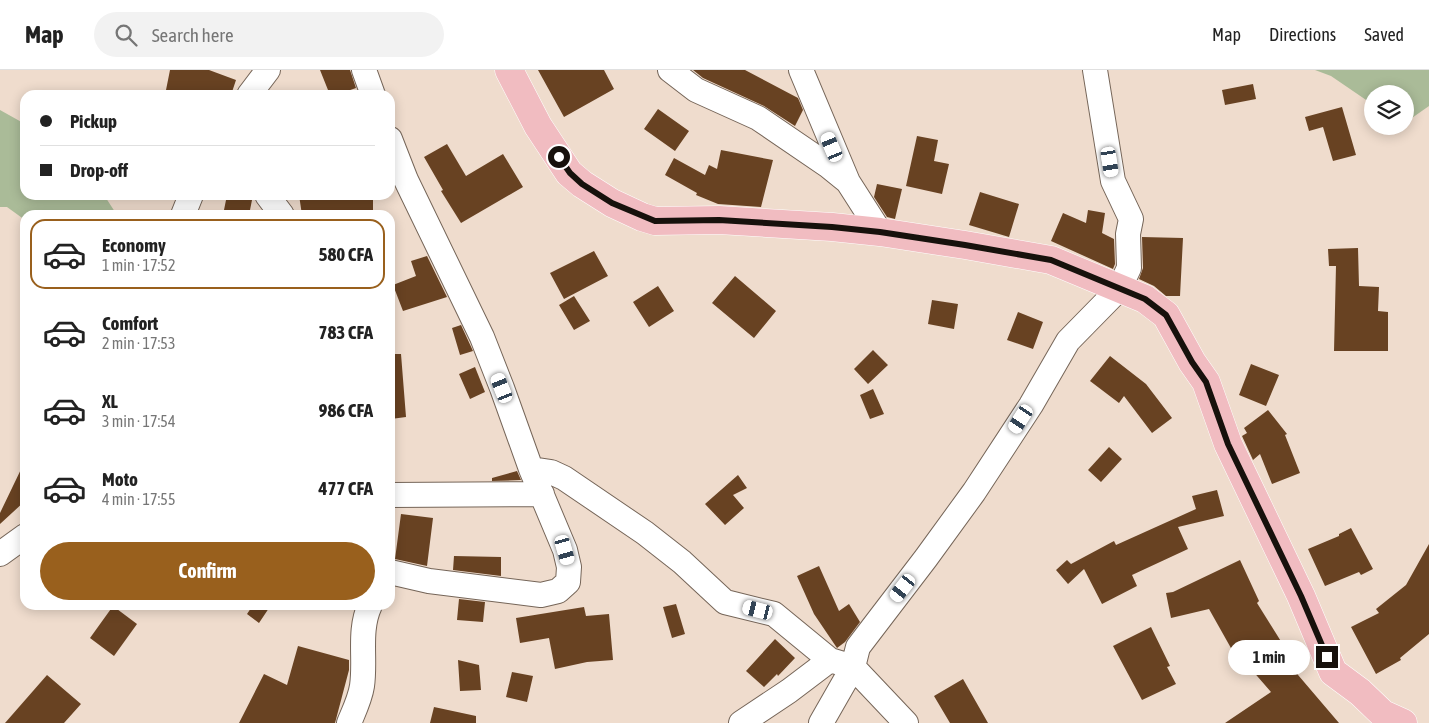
<!DOCTYPE html>
<html lang="en">
<head>
<meta charset="utf-8">
<style>
  :root { --surface:#fff; --page:#f2f2f2; --text:#222; --muted:#767676; --line:#e0e0e0; --accent:#99601d }
  body { margin:0; font-family:"Asap Condensed",sans-serif; background:var(--page); color:var(--text); height:100vh; display:flex; flex-direction:column; font-size:19px; white-space:nowrap }
  * { box-sizing:border-box; margin:0 }
  p { font-size:16px; color:var(--muted) }
  .icon { flex:none; width:28px; height:28px; fill:none; stroke:currentColor; stroke-width:2; stroke-linecap:round; stroke-linejoin:round }
  .map { position:relative; flex:1; overflow:hidden }
  .panel { position:absolute; left:20px; top:140px; width:375px; height:400px; display:flex; flex-direction:column; background:var(--surface); border-radius:15px; box-shadow:0 2px 12px #0003 }
  .panel>* { flex:none }
  .guide { position:absolute; left:20px; top:20px; width:375px; height:110px; border-radius:15px; box-shadow:0 2px 12px #0003; display:grid; align-content:center; height:110px; padding:0 20px; background:var(--surface) }
  .fabs { position:absolute; left:1364px; top:15px; display:grid; gap:10px }
  .fabs a { display:grid; place-items:center; width:50px; height:50px; border-radius:50%; background:var(--surface); box-shadow:0 2px 12px #0003; font-size:25px }
  .end { position:absolute; width:22px; height:22px; margin:-11px; border:6px solid #17110c; background:#fff; box-shadow:0 0 0 2px #fff }
  .from { border-radius:50% }
  .bubble { position:absolute; height:35px; border-radius:18px; background:var(--surface); box-shadow:0 2px 12px #0003; font-size:16px; font-weight:700; line-height:35px; text-align:center }
  .car { position:absolute; width:15px; height:30px; margin:-15px -8px; border-radius:6px; box-shadow:0 0 4px 1px #0007; background:linear-gradient(#fff 24%,#345 0 40%,#fff 0 76%,#345 0 86%,#fff 0) }
  .guide b { display:flex; align-items:center; gap:18px; height:48px; font-size:19px }
  .guide b+b { border-top:1px solid var(--line) }
  .guide i { width:12px; height:12px; background:var(--text) }
  ul { padding:9px 0 0; list-style:none }
  li { display:flex; align-items:center; gap:15px; height:70px; margin:0 10px 8px; padding:0 10px; border:2px solid transparent; border-radius:15px }
  li div { flex:1 }
  li b { display:block; font-size:19px }
  li em { font-style:normal; font-weight:700 }
  li.current { border-color:var(--accent) }
  li>.icon { width:45px; height:45px; stroke-width:1.5 }
  .cta { display:flex; gap:10px; margin-top:auto; padding:10px 20px }
  .cta a { flex:1; height:58px; border-radius:30px; background:var(--accent); color:#fff; font-size:20px; font-weight:700; line-height:58px; text-align:center }
  header { display:flex; align-items:center; gap:30px; box-sizing:border-box; height:70px; padding:0 25px; background:var(--surface); border-bottom:1px solid var(--line) }
  header strong { font-size:24px }
  nav { display:flex; gap:28px; margin-inline-start:auto; font-size:18px }
  .search { width:350px; height:45px; background:var(--page); display:flex; align-items:center; gap:12px; box-sizing:border-box; padding:0 18px; border-radius:28px; color:var(--muted); font-size:19px }
  .map>svg:first-child { display:block }
  .green { fill:#aabb98 }
  .building { fill:#684222 }
  .lines { fill:none; stroke-linecap:round; stroke-linejoin:round }
  .minor-casing { stroke:#756558; stroke-width:26 }
  .major-casing { stroke:#fff; stroke-width:29 }
  .minor { stroke:#fff; stroke-width:24 }
  .major { stroke:#f1bcc1; stroke-width:28 }
  .route { stroke:#17110c; stroke-width:6 }
</style>
</head>
<body>
<header>
<strong>Map</strong>
<div class="search"><svg class="icon" aria-label="search" viewBox="0 0 24 24"><circle cx="10" cy="10" r="6"/><path d="M15 15l6 6"/></svg>Search here</div>
<nav><a>Map</a><a>Directions</a><a>Saved</a></nav>
</header>
<div class="map">
<svg width="1429" height="653" viewBox="0 0 1429 653">
  <rect width="100%" height="100%" fill="#efdccd"/>
  <path class="green" d="M1315,0H1429V36L1409,50L1405,49V24H1372V34L1331,6Z
    M0,40L25,54V125H104L117,145H25V150L7,137H0Z"/>
  <path class="building" d="M170,0H209L236,10L231,25H165Z
    M320,0H350L356,18L336,25H330Z
    M538,0H604L614,19L564,47Z
    M693,0H745L798,28L803,40L795,56L764,36L703,8Z
    M1253,14L1256,29L1225,35L1222,20Z
    M1342,37L1356,85L1333,91L1323,57L1309,61L1305,47Z
    M658,39L689,61L675,81L644,59Z
    M917,66L938,70L934,91L949,94L942,124L906,116Z
    M447,74L466,106L503,84L523,117L461,153L441,121L443,120L424,87Z
    M721,80L773,90L761,137L718,134L696,125L697,123L665,105L674,88L705,105L709,95L717,99Z
    M877,114L902,119L895,149L887,147L874,127Z
    M980,122L1019,134L1009,167L969,155Z
    M227,125H253L249,145H223Z
    M299,125H368V128H373V145H302Z
    M1088,140L1105,143L1102,163L1114,169L1115,194L1113,199L1051,171L1063,143L1086,153Z
    M1142,167L1183,168L1180,226H1166L1154,216L1139,209L1143,198Z
    M1358,178L1359,216L1379,217L1378,241L1388,242V281H1334L1336,196H1329L1328,179Z
    M594,181L608,206L564,229L550,203Z
    M427,186L447,227L403,241L393,215L416,206L411,191Z
    M735,206L776,241L754,268L712,233Z
    M658,216L674,241L649,257L633,232Z
    M574,226L590,251L574,260L559,235Z
    M932,230L958,234L954,259L928,254Z
    M1018,242L1043,252L1033,279L1007,270Z
    M461,255L473,281L460,285L452,258Z
    M873,280L888,295L868,314L854,299Z
    M390,284H401L406,347L391,349Z
    M1110,286L1146,314L1172,348L1152,363L1124,326L1119,333L1090,311Z
    M1251,294L1279,305L1266,336L1239,325Z
    M475,297L485,322L470,329L459,304Z
    M873,319L884,344L870,349L860,325Z
    M1268,340L1287,364L1285,365L1300,403L1272,414L1260,384L1253,390L1242,366L1247,363L1244,358Z
    M1109,377L1122,389L1101,412L1088,400Z
    M25,391V431L0,454V443Z
    M517,401L521,410L492,411V408Z
    M738,405L747,418L733,425L744,438L725,455L705,434Z
    M1217,420L1224,446L1178,457L1188,479L1132,505L1137,516L1102,534L1084,499L1068,514L1056,500L1067,490L1071,494L1114,471L1116,475L1196,439L1192,426Z
    M401,444L433,448L427,496L395,489Z
    M1351,458L1373,499L1361,505L1359,502L1325,516L1308,479L1339,466V464Z
    M1429,474V564L1400,588L1401,590L1376,604L1351,557L1379,543L1376,539L1406,515Z
    M454,486L501,487V506L453,500Z
    M1240,490L1259,531L1257,533L1287,581L1281,585L1339,653H1225L1271,622L1251,599L1245,603L1209,539L1171,548L1166,523L1173,522Z
    M819,496L839,541L849,534L860,552L845,572L837,578L814,544L797,506Z
    M459,529L485,532L483,552L457,550Z
    M676,534L685,564L672,568L663,537Z
    M253,535H271L259,553L247,544Z
    M113,536L137,554L114,586L90,568Z
    M584,537L586,546L609,544L613,590L587,592L555,599L549,568L520,573L516,548Z
    M1151,557L1170,596L1167,597L1176,614L1142,630L1113,576Z
    M775,569L795,588L778,606L777,604L764,617L746,601Z
    M298,576L349,590V600L335,653H239L264,604L287,615Z
    M458,590L479,595L481,620L460,621Z
    M512,602L533,606L527,632L506,627Z
    M47,605L81,634L64,653H5Z
    M963,609L988,653H950L934,626Z
    M434,637L476,646V653H430Z"/>
  <g class="lines">
    <defs>
      <path id="minor" d="M364,0L373,25
        M670,0L696,20L758,48L827,95L848,112
        M801,0L848,112L880,162
        M249,25L268,0
        M390,69L406,110L482,267L502,318L531,399L565,480L569,497L568,512L558,521L541,525L429,511L390,502
        M267,125L282,145
        M183,145L191,125
        M531,399L551,402L564,408L645,463L682,492L725,532L774,544L830,590L853,597L906,653
        M390,425L542,424
        M0,484L25,466
        M349,653C354,641 360,629 362,616C366,589 358,561 370,535
        M741,653L789,621L830,590
        M821,653L853,597L858,577L926,488L974,422L1031,335L1068,271L1119,219L1129,198L1128,164L1131,149L1113,111L1095,0"/>
      <path id="major" d="M509,0L538,56L569,103L582,114L612,133L642,147L655,151L719,150L832,157L880,162L965,175L1051,190L1145,229L1166,245L1192,292L1206,312L1228,374L1301,526L1333,602L1360,622L1383,644L1403,653"/>
    </defs>
    <use href="#minor" class="minor-casing"/>
    <use href="#major" class="major-casing"/>
    <use href="#minor" class="minor"/>
    <use href="#major" class="major"/>
  </g>
  <g class="lines">
    <path class="route" d="M559,87L570,103L582,114L612,133L655,151L719,150L832,157L880,162L965,175L1051,190L1145,229L1166,245L1192,292L1206,312L1228,374L1301,526L1327,587"/>
  </g>
</svg>
<div class="fabs">
<a><svg class="icon" aria-label="layers" viewBox="0 0 24 24"><path d="M12 4l9 5-9 5-9-5zM3 14l9 5 9-5"/></svg></a>
</div>
<i class="end from" style="left:559px;top:87px"></i>
<i class="end" style="left:1327px;top:587px"></i>
<div class="bubble" style="left:1228px;top:570px;width:82px">1 min</div>
<i class="car" style="left:832px;top:77px;rotate:337deg"></i>
<i class="car" style="left:1110px;top:92px;rotate:171deg"></i>
<i class="car" style="left:502px;top:318px;rotate:338deg"></i>
<i class="car" style="left:1021px;top:349px;rotate:213deg"></i>
<i class="car" style="left:565px;top:480px;rotate:164deg"></i>
<i class="car" style="left:903px;top:518px;rotate:218deg"></i>
<i class="car" style="left:758px;top:540px;rotate:284deg"></i>
<div class="guide">
<b><i class="from"></i>Pickup</b>
<b><i></i>Drop-off</b>
</div>
<section class="panel">
<ul>
<li class="current"><svg class="icon" aria-label="car" viewBox="0 0 24 24"><path d="M5 17H2v-5l4-1 3-4h7l3 4 3 1v5h-3M9 17h6M6 11h13"/><circle cx="7" cy="17" r="2"/><circle cx="17" cy="17" r="2"/></svg><div><b>Economy</b><p>1 min · 17:52</p></div><em>580 CFA</em></li>
<li><svg class="icon" aria-label="car" viewBox="0 0 24 24"><path d="M5 17H2v-5l4-1 3-4h7l3 4 3 1v5h-3M9 17h6M6 11h13"/><circle cx="7" cy="17" r="2"/><circle cx="17" cy="17" r="2"/></svg><div><b>Comfort</b><p>2 min · 17:53</p></div><em>783 CFA</em></li>
<li><svg class="icon" aria-label="car" viewBox="0 0 24 24"><path d="M5 17H2v-5l4-1 3-4h7l3 4 3 1v5h-3M9 17h6M6 11h13"/><circle cx="7" cy="17" r="2"/><circle cx="17" cy="17" r="2"/></svg><div><b>XL</b><p>3 min · 17:54</p></div><em>986 CFA</em></li>
<li><svg class="icon" aria-label="car" viewBox="0 0 24 24"><path d="M5 17H2v-5l4-1 3-4h7l3 4 3 1v5h-3M9 17h6M6 11h13"/><circle cx="7" cy="17" r="2"/><circle cx="17" cy="17" r="2"/></svg><div><b>Moto</b><p>4 min · 17:55</p></div><em>477 CFA</em></li>
</ul>
<div class="cta"><a>Confirm</a></div>
</section>
</div>
</body>
</html>
